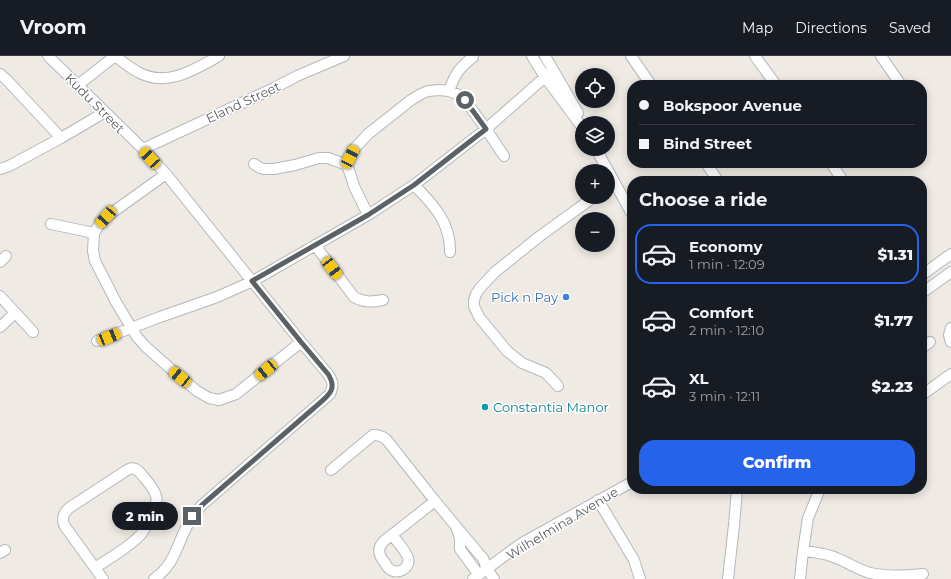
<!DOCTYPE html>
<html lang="en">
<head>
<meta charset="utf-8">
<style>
  :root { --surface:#171b24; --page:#20242c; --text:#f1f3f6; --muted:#9ea1a6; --line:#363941; --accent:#2563eb }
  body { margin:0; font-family:Montserrat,sans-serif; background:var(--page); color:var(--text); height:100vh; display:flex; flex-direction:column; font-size:15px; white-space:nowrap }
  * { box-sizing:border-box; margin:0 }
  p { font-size:13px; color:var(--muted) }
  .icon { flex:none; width:22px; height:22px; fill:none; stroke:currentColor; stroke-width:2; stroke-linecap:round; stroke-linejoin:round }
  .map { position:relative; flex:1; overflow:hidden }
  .side { position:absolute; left:627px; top:120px; width:300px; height:318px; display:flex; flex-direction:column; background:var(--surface); border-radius:16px; box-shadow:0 2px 10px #0003 }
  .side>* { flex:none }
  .top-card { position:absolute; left:627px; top:24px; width:300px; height:88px; border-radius:16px; box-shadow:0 2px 10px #0003; display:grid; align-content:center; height:88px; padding:0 12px; background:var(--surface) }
  .controls { position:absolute; left:575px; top:12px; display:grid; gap:8px }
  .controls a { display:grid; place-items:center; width:40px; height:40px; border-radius:50%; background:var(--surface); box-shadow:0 2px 10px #0003; font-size:20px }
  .end { position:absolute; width:18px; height:18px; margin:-9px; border:5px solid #5b6165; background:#fff; box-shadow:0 0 0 2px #fff }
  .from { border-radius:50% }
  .bubble { position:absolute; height:28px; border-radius:14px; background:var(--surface); box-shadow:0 2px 10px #0003; font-size:13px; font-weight:800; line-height:28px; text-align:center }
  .car { position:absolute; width:12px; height:24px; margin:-12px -6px; border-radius:5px; box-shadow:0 0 3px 1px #0007; background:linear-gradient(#f5c518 24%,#345 0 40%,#f5c518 0 76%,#345 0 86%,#f5c518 0) }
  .top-card b { display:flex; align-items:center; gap:14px; height:38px; font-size:15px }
  .top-card b+b { border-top:1px solid var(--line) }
  .top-card i { width:10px; height:10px; background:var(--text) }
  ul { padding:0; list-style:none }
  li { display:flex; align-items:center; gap:12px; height:60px; margin:0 8px 6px; padding:0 4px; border:2px solid transparent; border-radius:16px }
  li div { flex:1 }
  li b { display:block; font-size:15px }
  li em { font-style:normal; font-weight:800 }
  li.active { border-color:var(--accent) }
  li>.icon { width:36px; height:36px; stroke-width:1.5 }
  h2 { padding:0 12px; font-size:18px; line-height:48px }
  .cta { display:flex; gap:8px; margin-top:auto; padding:8px 12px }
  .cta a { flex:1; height:46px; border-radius:16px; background:var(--accent); color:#fff; font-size:16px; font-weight:800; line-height:46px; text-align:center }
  header { display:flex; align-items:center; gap:24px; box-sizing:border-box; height:56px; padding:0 20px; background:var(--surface); border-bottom:1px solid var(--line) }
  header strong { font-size:19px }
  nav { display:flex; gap:22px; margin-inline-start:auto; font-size:14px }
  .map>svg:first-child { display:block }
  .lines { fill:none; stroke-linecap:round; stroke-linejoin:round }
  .minor-casing { stroke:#b4b8bb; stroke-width:12 }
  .minor { stroke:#fff; stroke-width:10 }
  .route { stroke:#5b6165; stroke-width:5 }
  .shop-dot { fill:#3f7fe0; stroke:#fff; stroke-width:1.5 }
  .culture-dot { fill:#0f9aa8; stroke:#fff; stroke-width:1.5 }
  .labels { text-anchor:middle; stroke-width:3; stroke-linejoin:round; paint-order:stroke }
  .street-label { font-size:13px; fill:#5b6165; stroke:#fff }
  .shop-label { font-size:13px; fill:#366cbe; stroke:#fff; text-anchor:end }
  .culture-label { font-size:13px; fill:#0d838f; stroke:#fff; text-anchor:start }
</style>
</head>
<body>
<header>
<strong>Vroom</strong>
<nav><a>Map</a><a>Directions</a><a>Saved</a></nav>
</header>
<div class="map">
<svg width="951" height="523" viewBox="0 0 951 523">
  <rect width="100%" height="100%" fill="#efeae3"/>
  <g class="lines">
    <defs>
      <path id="minor" d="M48,0L143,93L166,118L301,286L328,318C333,326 334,329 330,338L202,449C196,456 190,463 186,472C176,492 174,509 154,523
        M115,0C122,5 130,12 138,16C166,32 194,14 219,0
        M532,0L545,21L582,71
        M545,0L578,57
        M631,0L651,29
        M755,0L776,29
        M881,0L901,29
        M0,18L6,23L61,82
        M78,29L115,0
        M449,35C455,18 459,12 473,1
        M143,93L274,32L297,20L344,0
        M596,93L632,158
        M706,107L718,125
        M831,107L843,125
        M254,108L260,112L264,113H274L295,109L319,102H328L347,109
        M0,113L9,110L61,82L105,56
        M166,118L106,161L99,169L94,177L93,195L95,205L116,246L137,281L146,291L172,314L197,335L209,342L219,344L236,338L301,286
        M414,129C433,148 451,167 450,196
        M368,159L354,130L351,120L347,109L350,101L355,92L368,78L411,44L421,38L428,35L440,34L449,35L459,39L465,44L486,73L504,100
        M51,168L94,177
        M315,189L354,241C365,247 372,246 383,244
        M0,206L6,200
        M922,219L951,198
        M922,237L951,216
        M0,240L33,276
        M0,271L15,257
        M951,272L949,279L951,286
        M97,285L160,261L217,241L253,225L368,159L414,129L486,73L553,14
        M922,292L930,286
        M558,330L546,317L522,307L507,295L479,261L474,250V244L476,238L480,232L495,216L540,180L594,141
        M922,339L951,318
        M331,414L373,379C378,379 382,380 386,383L435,445L479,498L483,502L487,513L494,523
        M598,444L634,504L640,523
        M457,473L460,482V493L479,519
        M392,479C396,484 407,497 408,502C409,506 408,509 406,511C403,515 396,517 391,514C389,513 386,509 385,507C379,500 376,493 384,485L435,445
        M803,495C812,496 822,497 831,500C844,504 856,513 870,517C888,521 905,520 923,518
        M0,497L5,494
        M95,512C108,503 133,489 142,477C147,471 149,462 153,454C155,450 158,445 156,440C154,432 147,425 142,419C138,414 134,410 127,414L69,452C63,457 62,462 64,469L103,523
        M473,523L522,487L632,426
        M728,523L734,469L737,433
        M800,523L803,495L808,462L820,433"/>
    </defs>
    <use href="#minor" class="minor-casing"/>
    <use href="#minor" class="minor"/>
  </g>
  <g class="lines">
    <path class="route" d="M192,460L202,449L314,352C326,341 339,335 328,318L301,286L252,225L368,159L414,129L486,73L465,44"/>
  </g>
  <circle class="shop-dot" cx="566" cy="241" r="4"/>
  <circle class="culture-dot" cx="485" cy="351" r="4"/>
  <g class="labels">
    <g class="street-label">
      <text transform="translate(243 46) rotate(-25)" y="5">Eland Street</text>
      <text transform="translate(95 47) rotate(45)" y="5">Kudu Street</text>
      <text transform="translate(562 467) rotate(-31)" y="5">Wilhelmina Avenue</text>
    </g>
    <g class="shop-label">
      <text x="558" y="246">Pick n Pay</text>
    </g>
    <g class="culture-label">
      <text x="493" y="356">Constantia Manor</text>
    </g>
  </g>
</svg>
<div class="controls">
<a><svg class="icon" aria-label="locate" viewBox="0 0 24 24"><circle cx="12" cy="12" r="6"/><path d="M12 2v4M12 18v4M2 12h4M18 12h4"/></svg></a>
<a><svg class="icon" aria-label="layers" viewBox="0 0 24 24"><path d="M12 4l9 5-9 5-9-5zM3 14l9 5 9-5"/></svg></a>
<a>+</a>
<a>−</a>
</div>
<i class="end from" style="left:465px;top:44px"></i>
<i class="end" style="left:192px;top:460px"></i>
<div class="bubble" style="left:112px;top:446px;width:66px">2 min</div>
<i class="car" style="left:350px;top:101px;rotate:27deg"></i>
<i class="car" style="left:150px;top:102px;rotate:317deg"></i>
<i class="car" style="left:106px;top:161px;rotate:222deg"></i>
<i class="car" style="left:332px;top:212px;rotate:143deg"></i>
<i class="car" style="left:109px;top:281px;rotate:68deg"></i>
<i class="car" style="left:266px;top:314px;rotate:231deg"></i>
<i class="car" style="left:180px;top:321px;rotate:309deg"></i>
<div class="top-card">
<b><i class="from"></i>Bokspoor Avenue</b>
<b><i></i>Bind Street</b>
</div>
<section class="side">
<h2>Choose a ride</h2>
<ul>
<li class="active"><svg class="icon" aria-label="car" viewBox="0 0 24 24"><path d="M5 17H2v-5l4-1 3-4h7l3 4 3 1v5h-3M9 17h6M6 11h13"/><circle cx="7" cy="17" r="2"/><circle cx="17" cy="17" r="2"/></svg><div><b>Economy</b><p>1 min · 12:09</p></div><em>$1.31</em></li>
<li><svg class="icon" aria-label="car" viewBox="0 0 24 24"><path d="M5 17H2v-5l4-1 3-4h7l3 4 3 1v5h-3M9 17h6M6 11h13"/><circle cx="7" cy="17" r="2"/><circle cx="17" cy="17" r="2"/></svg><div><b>Comfort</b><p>2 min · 12:10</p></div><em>$1.77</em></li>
<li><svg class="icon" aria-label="car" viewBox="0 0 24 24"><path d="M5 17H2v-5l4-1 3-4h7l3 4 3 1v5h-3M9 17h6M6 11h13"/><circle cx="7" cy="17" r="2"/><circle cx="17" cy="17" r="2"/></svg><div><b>XL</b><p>3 min · 12:11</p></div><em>$2.23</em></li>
</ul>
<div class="cta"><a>Confirm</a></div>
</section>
</div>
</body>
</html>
